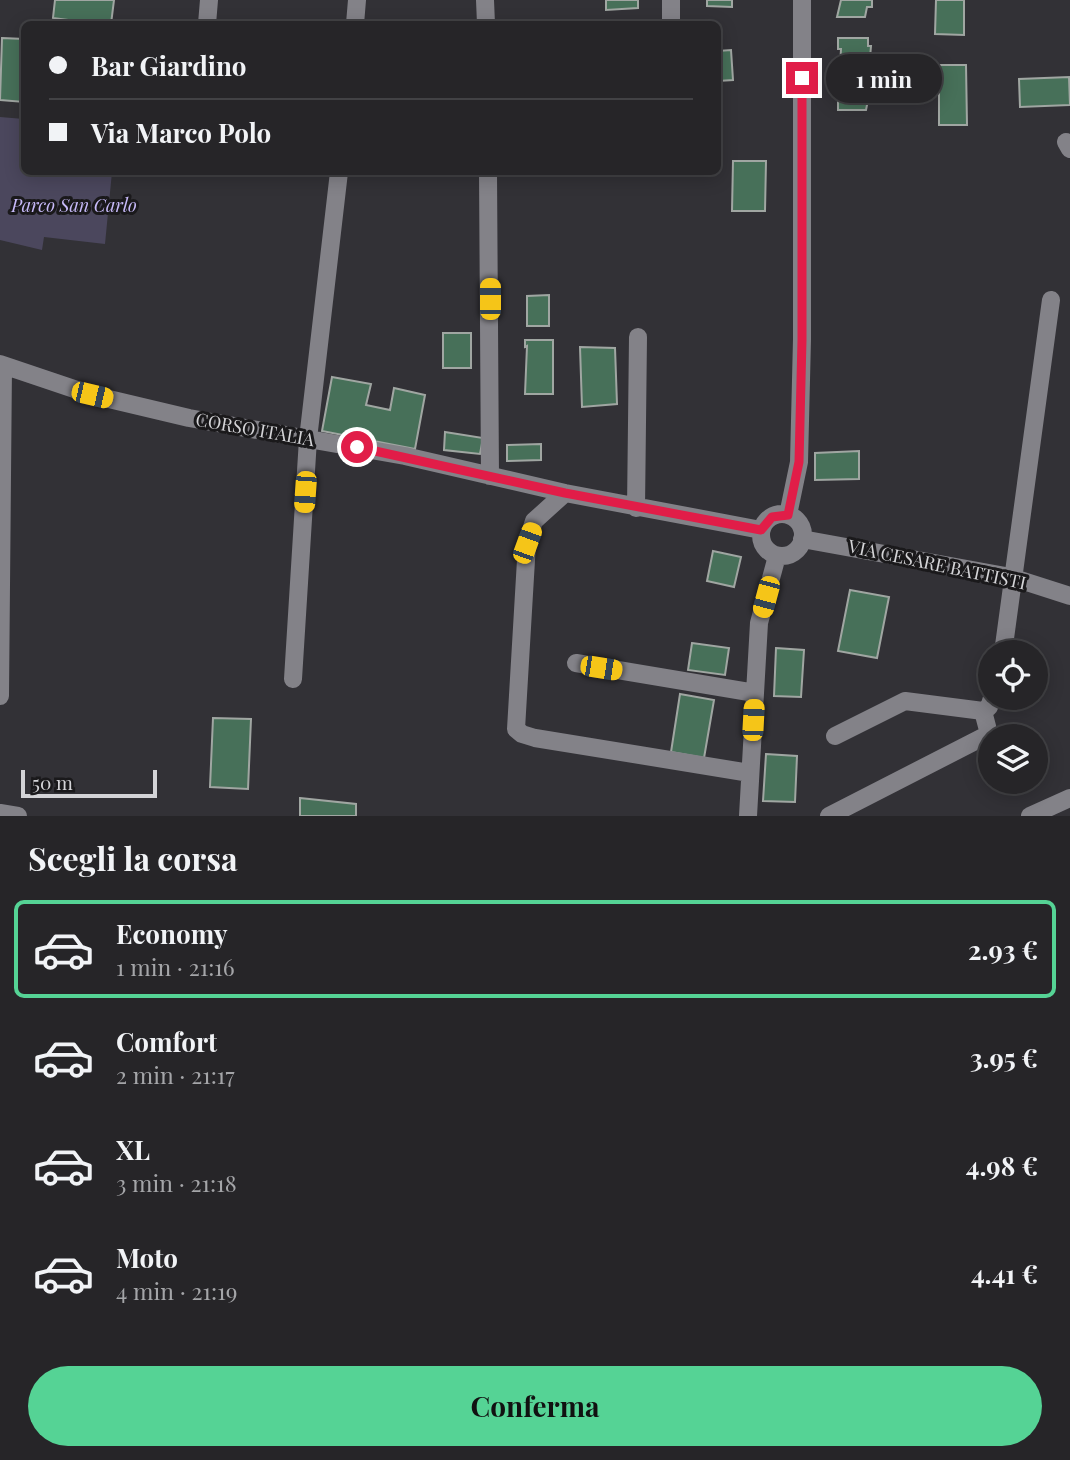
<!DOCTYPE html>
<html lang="it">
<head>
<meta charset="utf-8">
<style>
  :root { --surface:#262528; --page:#323134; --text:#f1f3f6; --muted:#a4a5a8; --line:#424245; --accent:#55d395 }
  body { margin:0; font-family:"Playfair Display",serif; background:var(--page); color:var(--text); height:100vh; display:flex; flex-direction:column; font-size:26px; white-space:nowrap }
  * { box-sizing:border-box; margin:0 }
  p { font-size:23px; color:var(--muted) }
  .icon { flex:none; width:38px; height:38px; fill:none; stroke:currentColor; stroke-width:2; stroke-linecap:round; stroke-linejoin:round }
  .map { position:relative; height:816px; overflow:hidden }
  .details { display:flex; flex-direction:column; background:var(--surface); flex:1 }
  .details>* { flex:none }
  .hud { position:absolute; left:21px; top:21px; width:700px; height:154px; border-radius:10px; box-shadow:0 4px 18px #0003,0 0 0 2px var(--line); display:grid; align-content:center; height:154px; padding:0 28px; background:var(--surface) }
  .controls { position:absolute; left:978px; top:640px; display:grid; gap:14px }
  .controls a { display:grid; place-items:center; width:70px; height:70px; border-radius:50%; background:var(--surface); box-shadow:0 4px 18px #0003,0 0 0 2px var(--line); font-size:35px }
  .scale { position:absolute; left:21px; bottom:18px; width:136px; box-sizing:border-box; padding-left:7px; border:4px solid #d4d4d7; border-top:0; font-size:19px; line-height:24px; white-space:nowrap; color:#d4d4d7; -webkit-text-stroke:5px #1a191b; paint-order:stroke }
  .end { position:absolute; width:32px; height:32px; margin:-16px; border:9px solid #e11d48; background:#fff; box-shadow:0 0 0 4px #fff }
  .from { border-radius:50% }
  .bubble { position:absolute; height:49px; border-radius:24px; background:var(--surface); box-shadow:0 4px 18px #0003,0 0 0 2px var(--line); font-size:23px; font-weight:700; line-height:49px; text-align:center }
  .car { position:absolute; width:21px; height:42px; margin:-21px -10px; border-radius:9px; box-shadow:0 0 5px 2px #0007; background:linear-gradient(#f5c518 24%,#345 0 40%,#f5c518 0 76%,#345 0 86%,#f5c518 0) }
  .hud b { display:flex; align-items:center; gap:24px; height:66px; font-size:26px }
  .hud b+b { border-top:2px solid var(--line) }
  .hud i { width:18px; height:18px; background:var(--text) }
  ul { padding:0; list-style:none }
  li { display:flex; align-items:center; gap:21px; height:98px; margin:0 14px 10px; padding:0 14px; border:4px solid transparent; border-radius:10px }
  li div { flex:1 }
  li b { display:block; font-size:26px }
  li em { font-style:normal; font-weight:700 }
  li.current { border-color:var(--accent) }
  li>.icon { width:63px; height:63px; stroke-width:1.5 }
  h2 { padding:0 28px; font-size:32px; line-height:84px }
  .button { display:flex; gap:14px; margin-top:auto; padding:14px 28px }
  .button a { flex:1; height:80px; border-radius:42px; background:var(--accent); color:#111; font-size:28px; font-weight:700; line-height:80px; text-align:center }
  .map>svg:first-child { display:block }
  .green { fill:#4b475d }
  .building { fill:#477059; stroke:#a0a6a2; stroke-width:2 }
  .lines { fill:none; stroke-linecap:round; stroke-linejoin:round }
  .minor { stroke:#838288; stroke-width:18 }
  .route { stroke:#e11d48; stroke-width:9 }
  .labels { text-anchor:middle; stroke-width:6; stroke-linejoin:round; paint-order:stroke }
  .park-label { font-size:18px; font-style:italic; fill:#c7baf9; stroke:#1a191b }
  .street-label { font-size:18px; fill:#d4d4d7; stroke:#1a191b }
</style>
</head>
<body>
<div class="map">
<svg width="1070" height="816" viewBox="0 0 1070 816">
  <rect width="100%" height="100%" fill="#323136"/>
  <path class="green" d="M0,117L24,119V172H112L105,244L44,237L42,250L0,240Z"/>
  <path class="building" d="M55,0H114L111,24H83L84,22L53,18Z
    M606,0H638V8L606,10Z
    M707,0H732V7L707,6Z
    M841,0H872V7H867L865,17H837Z
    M936,0H964V35L935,34Z
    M2,38L24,39V102L0,100Z
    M838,38H868V46H871L868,81H873V100H868L866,110H838V98H842V85H839L841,49H838Z
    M731,50L733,80L718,81V51Z
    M939,65H966L967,125H939Z
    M1069,77L1070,105L1020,107L1019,79Z
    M733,161H766L765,211H732Z
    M549,295V326H527V296Z
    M443,333H471V368H443Z
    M525,340H553V394H525L527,346L525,347Z
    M580,347L615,348L617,404L582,407Z
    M332,377L371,384L366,405L390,410L394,388L425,395L415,449L322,431Z
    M445,432L483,438L480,454L444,450Z
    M541,444V460L507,461V445Z
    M859,451V479L815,480V453Z
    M713,551L741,557L734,587L707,581Z
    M850,590L889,597L877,658L838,651Z
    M692,643L729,648L725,675L688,670Z
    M776,648L804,650L801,697L774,696Z
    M680,694L714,700L704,758L671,752Z
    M213,718L251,719L248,789L210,787Z
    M766,754L797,756L795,802L763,801Z
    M300,798L356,804V816H300Z"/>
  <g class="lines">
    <path class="minor" d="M485,0L486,24
      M671,0V24
      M207,24L209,0
      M355,24L357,0
      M1066,142L1070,149
      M488,172L490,476
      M0,364L92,395L189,418L405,456L565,493L761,530
      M565,493L534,521L527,543L516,729L522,734L535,738L750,773
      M636,508L638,337
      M761 535a21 21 0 1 1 42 0a21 21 0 1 1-42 0Z
      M788,515L799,462L802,339V0
      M802,539L1011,577L1070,596
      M1003,653L1051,300
      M576,663L755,693
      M293,679L308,439L339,172
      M0,696L3,366
      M835,736L905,701L983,711L989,707L992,698
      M0,813L18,816
      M748,816L759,623L777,556
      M829,816L989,734L983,711
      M1030,816L1070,798"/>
  </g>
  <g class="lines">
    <path class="route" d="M357,447L565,493L761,530L772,517L788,515L799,462L802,340V78"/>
  </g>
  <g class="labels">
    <g class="park-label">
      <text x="74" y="212">Parco San Carlo</text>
    </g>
    <g class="street-label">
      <text transform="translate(255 430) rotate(10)" y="6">CORSO ITALIA</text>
      <text transform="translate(937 565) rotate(12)" y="6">VIA CESARE BATTISTI</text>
    </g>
  </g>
</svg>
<div class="controls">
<a><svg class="icon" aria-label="locate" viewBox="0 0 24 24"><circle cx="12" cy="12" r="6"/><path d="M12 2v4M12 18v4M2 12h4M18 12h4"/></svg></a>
<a><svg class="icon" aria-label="layers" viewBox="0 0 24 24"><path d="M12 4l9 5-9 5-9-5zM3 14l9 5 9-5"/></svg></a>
</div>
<div class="scale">50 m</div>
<i class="end from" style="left:357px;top:447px"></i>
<i class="end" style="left:802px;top:78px"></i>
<div class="bubble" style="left:826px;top:54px;width:116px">1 min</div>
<i class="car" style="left:490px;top:299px;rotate:0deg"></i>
<i class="car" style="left:92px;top:395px;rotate:103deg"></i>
<i class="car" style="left:305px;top:492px;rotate:184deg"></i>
<i class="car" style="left:527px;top:543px;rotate:20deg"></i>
<i class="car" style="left:766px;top:597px;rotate:195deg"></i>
<i class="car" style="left:601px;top:668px;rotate:99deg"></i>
<i class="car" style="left:753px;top:720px;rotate:3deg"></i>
<div class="hud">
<b><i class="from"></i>Bar Giardino</b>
<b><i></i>Via Marco Polo</b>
</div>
</div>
<section class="details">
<h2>Scegli la corsa</h2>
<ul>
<li class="current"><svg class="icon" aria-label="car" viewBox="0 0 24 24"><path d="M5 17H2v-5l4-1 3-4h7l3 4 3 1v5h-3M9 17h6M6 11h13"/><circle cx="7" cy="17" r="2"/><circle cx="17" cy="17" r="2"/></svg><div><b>Economy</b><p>1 min · 21:16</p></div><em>2.93 €</em></li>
<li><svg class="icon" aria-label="car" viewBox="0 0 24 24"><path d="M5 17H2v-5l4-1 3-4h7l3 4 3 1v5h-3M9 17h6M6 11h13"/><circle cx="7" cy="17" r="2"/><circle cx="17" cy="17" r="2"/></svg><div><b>Comfort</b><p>2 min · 21:17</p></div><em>3.95 €</em></li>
<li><svg class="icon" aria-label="car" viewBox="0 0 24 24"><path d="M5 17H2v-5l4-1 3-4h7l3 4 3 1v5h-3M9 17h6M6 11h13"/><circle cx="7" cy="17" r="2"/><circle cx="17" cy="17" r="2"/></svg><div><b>XL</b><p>3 min · 21:18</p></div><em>4.98 €</em></li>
<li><svg class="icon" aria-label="car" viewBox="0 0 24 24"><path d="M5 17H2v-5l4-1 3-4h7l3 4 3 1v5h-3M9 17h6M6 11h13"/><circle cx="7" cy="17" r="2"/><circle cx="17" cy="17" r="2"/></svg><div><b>Moto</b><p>4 min · 21:19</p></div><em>4.41 €</em></li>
</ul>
<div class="button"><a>Conferma</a></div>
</section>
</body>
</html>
